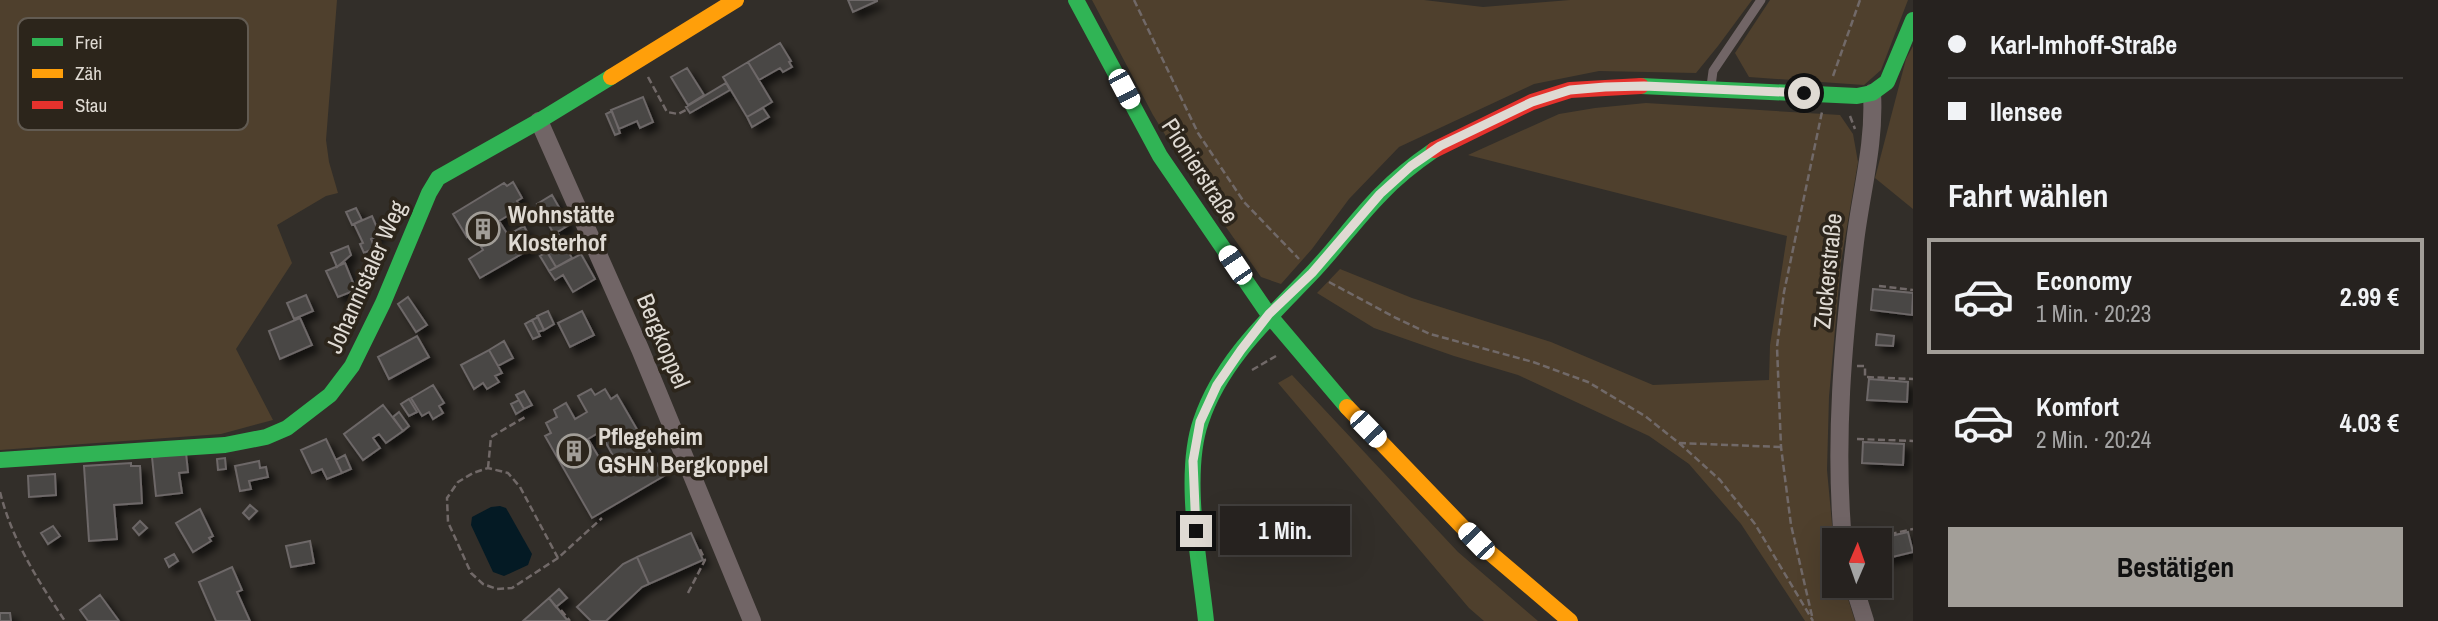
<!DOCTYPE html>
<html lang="de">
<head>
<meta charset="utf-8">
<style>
  :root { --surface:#26221f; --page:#322f2c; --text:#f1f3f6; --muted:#a4a4a4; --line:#423f3d; --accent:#a29e98 }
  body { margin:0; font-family:"Archivo Narrow",sans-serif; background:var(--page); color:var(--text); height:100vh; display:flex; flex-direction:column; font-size:26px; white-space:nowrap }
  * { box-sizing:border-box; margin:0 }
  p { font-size:23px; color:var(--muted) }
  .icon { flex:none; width:38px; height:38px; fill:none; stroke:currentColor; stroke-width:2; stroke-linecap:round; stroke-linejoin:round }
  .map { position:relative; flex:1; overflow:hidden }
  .drawer { display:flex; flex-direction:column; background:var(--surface); width:525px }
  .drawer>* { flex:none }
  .hud { display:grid; align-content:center; height:154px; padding:0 35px; background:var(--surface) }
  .needle { width:46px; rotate:2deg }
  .controls { position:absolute; left:1822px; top:528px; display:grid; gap:14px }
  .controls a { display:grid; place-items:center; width:70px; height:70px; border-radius:0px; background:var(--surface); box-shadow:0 7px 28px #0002,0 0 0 2px var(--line); font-size:35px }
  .end { position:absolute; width:32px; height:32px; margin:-16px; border:9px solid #dfdad3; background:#111; box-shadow:0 0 0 4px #111 }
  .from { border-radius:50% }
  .bubble { position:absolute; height:49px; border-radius:0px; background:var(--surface); box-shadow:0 7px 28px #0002,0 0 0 2px var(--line); font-size:23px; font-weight:700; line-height:49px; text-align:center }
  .car { position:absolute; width:21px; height:42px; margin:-21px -10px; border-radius:9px; box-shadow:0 0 5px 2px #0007; background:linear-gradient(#fff 24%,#345 0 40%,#fff 0 76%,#345 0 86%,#fff 0) }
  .hud b { display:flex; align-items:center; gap:24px; height:66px; font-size:26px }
  .hud b+b { border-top:2px solid var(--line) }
  .hud i { width:18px; height:18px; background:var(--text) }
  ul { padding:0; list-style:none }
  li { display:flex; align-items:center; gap:21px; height:116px; margin:0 14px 10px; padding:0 21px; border:4px solid transparent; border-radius:0px }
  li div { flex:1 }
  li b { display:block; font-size:26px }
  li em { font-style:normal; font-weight:700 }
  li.on { border-color:var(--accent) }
  li>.icon { width:63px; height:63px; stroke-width:1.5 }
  h2 { padding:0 35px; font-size:32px; line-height:84px }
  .button { display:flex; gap:14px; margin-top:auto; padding:14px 35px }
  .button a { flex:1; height:80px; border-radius:0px; background:var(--accent); color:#111; font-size:28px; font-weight:700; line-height:80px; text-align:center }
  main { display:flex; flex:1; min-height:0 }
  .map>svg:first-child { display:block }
  .green { fill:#4f402d }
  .water { fill:#041a24 }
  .building { fill:#4a4645; stroke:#6d6868; stroke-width:2; fill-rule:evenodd; filter:url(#shadow) }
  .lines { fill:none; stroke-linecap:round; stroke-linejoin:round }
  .path { stroke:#716968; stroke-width:2.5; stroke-dasharray:7 3.5; stroke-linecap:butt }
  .lane { stroke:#716566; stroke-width:9 }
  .street { stroke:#716566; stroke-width:18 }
  .fast { stroke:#30b455; stroke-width:16 }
  .slow { stroke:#ff9f0a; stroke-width:16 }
  .jam { stroke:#e5322d; stroke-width:16 }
  .route { stroke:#dfdad3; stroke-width:9 }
  .labels { text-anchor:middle; stroke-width:7; stroke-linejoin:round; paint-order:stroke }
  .street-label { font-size:24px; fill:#dfdad3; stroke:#2c251b }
  .poi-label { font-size:24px; font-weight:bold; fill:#dfdad3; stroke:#2c251b; text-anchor:start }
  .key { fill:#2c251b; stroke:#625b52; stroke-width:2 }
  .key-label { font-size:19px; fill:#dfdad3 }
</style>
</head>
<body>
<main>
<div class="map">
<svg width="1913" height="621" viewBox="0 0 1913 621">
  <defs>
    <filter id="shadow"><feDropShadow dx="6" dy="6" stdDeviation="3.5" flood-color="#0009"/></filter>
  </defs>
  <rect width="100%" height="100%" fill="#322e29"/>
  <path class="green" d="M0,0H337L326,140L329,162L338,193L326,196L277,225L292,263L236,349L273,420L221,434L0,450Z
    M1092,0H1424L1483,7L1570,0H1752L1718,46L1696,73L1599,71L1534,84L1399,147L1349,199L1312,249L1281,284L1261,277L1193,180L1153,115Z
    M1770,0H1908L1881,70L1864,85L1749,77L1735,53Z
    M1913,46V209L1875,178L1906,59Z
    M1646,103L1840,115L1853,134L1858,162L1841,262L1829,397L1827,470L1834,545V586H1844L1855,621H1805L1741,524L1689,464L1649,436L1518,375L1454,356L1374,328L1317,293L1340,269L1412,298L1551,342L1653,385L1769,380L1770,345L1787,236L1468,155L1559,114L1595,108Z
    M1292,375L1458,552L1538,621H1484L1469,608L1278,383Z"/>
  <path class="water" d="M500,506L506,508L532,554L528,565L504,576L493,572L471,525L472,517L491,507Z"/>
  <path class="building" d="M848,0H877V1L853,12Z
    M780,43L791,61L789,62L792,67L783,72L780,68L759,80L748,62Z
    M748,62L772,102L747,117L723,77Z
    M687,68L704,95L688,105L671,77Z
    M726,83L730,90L690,113L686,107Z
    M643,97L653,122L640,128L637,121L619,129L611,110Z
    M763,108L769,117L752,127L747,117Z
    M612,111L620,133L615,135L606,114Z
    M513,182L522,198L517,201L526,216L514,223L509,215L499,221L508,235L524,226L527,232L524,234L532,248L480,278L469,259L483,250L473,233L467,237L453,214L504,183L507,186Z
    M552,195L569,225L554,234L537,204Z
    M356,208L362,220L352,225L346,212Z
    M372,216L380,235L371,239L375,248L364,253L360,244L363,243L354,224Z
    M557,232L572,258L556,267L541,241Z
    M348,246L351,255L337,267L331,253Z
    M547,252L556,267L549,271L540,256Z
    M581,254L595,279L573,292L563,275L555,280L549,271Z
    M345,263L356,290L338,297L326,271Z
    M1873,289L1913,293L1912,315L1871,310Z
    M306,295L313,311L294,319L287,303Z
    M408,297L427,325L416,332L398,304Z
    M548,311L554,324L544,330L537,316Z
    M582,311L594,335L570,347L558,323Z
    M538,317L544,330L538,332L532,320Z
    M300,318L312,345L280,359L269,331Z
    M532,320L540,336L533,339L525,324Z
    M1877,334L1894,336L1893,346L1876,345Z
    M417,336L429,357L389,379L378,357Z
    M504,341L513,358L498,366L489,350Z
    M489,350L502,373L495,376L499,382L487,389L483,383L474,389L461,365Z
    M1869,379L1908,382L1907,402L1867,400Z
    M433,385L444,403L439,406L443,413L433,419L429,412L422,416L411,398Z
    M591,389L595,395L605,389L611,399L617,395L664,476L592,518L545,436L551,433L546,423L557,417L554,410L566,403L575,419L587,412L578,396ZM600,432L617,463L606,469L588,439Z
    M524,391L532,405L524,409L516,395Z
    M409,399L417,412L409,416L401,404Z
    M519,400L524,409L516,414L511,404Z
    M383,405L403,431L386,443L379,434L373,438L380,448L363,460L344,434Z
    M399,412L409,426L403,431L393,417Z
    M326,439L342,473L327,479L322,469L312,473L301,450Z
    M1863,442L1904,444L1903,465L1862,463Z
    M186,453L188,472L179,473L182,493L156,496L152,457Z
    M345,455L351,469L342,473L336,460Z
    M225,458L226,469L218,470L217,459Z
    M259,461L260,468L266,467L268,477L249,481L251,489L240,491L235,466Z
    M131,463V466H140L142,503L114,505L117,539L89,541L84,466Z
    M55,474L56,495L29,497L28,476Z
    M250,505L257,511L249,519L243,513Z
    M200,509L213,536L209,538L211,541L193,552L176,523Z
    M140,521L147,528L139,535L133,528Z
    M53,526L60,536L48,544L41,533Z
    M1908,532L1913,552L1880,560V541H1869Z
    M691,533L703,560L649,584L637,557Z
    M310,541L314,563L291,567L286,546Z
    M174,554L178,561L169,567L165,559Z
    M637,557L649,584L642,587L606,621H591L577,607L623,564Z
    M232,567L242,590L237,592L250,621H216L199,582Z
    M559,589L567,598L556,607L549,598Z
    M100,595L119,621H88L80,610Z
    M549,598L568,621H523Z
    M0,613H10L11,621H0Z"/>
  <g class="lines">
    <path class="path" d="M1134,0L1198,133L1244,202L1299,259
      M1833,76L1860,0
      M648,77L667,112L678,114L686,110
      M1850,116L1855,129
      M1329,282L1396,318L1430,334L1533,362L1588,382L1645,416L1679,443L1720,480L1755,524L1813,621
      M1879,286L1913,290
      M1857,366H1865V377L1913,379
      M1252,370L1276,356
      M1857,439L1913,441
      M1679,443L1781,447
      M488,468L491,437L525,417
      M0,492C12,540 38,581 65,621
      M1859,541L1913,529
      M558,558L520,487L508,473L488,468L473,473L458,482L447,498L448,522L471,573L483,584L497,589L512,588L558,558L602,518
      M688,593L705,560L699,547
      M561,610L570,621
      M1812,616L1791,525L1781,447L1777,347L1784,292L1822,112"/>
    <path class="lane" d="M1711,86L1713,71L1761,0"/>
    <path class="street" d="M539,121L640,349L752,621
      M1843,541C1834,442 1843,340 1855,242C1861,192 1875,144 1872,93
      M1854,586L1865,621"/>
    <path class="fast" d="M1076,0L1160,156L1269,315L1347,407
      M1641,86L1857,96L1872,93L1887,82L1913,20
      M0,460L225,445L266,437L287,428L330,395L352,366L383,303L429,193L438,178L539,121L611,77
      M1206,621C1200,564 1182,475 1201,421C1221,361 1269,318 1311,274C1336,248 1356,219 1381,194C1397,177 1415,163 1434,150"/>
    <path class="slow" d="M611,77L736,0
      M1347,407L1476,541L1570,621"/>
    <path class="jam" d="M1434,150L1532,102L1570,90L1641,86"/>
  </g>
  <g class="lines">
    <path class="route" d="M1196,531L1193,461L1200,422L1217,385L1241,350L1269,314L1312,273L1380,194L1411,166L1440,146L1532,102L1570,90L1605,87L1644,86L1804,93"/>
  </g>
  <defs>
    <symbol id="building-ring" viewBox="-11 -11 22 22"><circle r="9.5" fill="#2c251b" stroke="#a29e98" stroke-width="1.5"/><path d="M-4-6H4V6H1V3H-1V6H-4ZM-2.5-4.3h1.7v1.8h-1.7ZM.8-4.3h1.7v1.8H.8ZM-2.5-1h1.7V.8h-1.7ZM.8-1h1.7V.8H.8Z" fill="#a29e98"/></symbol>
  </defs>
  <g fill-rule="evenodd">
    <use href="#building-ring" x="464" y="210" width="38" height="38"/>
    <use href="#building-ring" x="555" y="432" width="38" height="38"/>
  </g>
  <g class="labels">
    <g class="street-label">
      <text transform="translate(1200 171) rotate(57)" y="8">Pionierstraße</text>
      <text transform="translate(1828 271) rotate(-84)" y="8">Zuckerstraße</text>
      <text transform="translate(366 277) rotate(-66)" y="8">Johannistaler Weg</text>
      <text transform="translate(663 341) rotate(67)" y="8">Bergkoppel</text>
    </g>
    <g class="poi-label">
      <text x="508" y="223">Wohnstätte<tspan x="508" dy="28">Klosterhof</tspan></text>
      <text x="598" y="445">Pflegeheim<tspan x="598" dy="28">GSHN Bergkoppel</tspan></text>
    </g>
  </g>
  <rect x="18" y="18" width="230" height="112" rx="10" class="key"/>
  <rect x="32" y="38" width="31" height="8" fill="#30b455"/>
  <rect x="32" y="69" width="31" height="9" fill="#ff9f0a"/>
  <rect x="32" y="101" width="31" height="8" fill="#e5322d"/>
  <g class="key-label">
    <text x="75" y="49">Frei</text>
    <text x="75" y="80">Zäh</text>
    <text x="75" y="112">Stau</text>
  </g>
</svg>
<div class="controls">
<a><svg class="needle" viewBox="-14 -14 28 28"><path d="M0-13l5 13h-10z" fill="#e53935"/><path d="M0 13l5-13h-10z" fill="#a4a4a4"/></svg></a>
</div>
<i class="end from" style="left:1804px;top:93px"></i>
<i class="end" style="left:1196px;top:531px"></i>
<div class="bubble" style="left:1220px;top:506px;width:130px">1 Min.</div>
<i class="car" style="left:1124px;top:89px;rotate:152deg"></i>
<i class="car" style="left:1235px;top:265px;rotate:326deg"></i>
<i class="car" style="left:1368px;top:429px;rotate:136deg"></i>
<i class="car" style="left:1476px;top:541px;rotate:316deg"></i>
</div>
<section class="drawer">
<div class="hud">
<b><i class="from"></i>Karl-Imhoff-Straße</b>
<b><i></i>Ilensee</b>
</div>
<h2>Fahrt wählen</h2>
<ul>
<li class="on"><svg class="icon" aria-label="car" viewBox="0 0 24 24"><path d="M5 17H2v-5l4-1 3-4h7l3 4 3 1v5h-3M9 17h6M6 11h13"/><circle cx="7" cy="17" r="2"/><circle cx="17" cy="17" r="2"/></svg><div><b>Economy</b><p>1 Min. · 20:23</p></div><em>2.99 €</em></li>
<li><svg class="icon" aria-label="car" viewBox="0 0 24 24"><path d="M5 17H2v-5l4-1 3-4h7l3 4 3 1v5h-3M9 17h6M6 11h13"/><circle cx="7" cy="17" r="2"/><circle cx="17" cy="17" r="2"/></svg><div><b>Komfort</b><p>2 Min. · 20:24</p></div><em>4.03 €</em></li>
</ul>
<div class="button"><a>Bestätigen</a></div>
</section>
</main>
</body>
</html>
